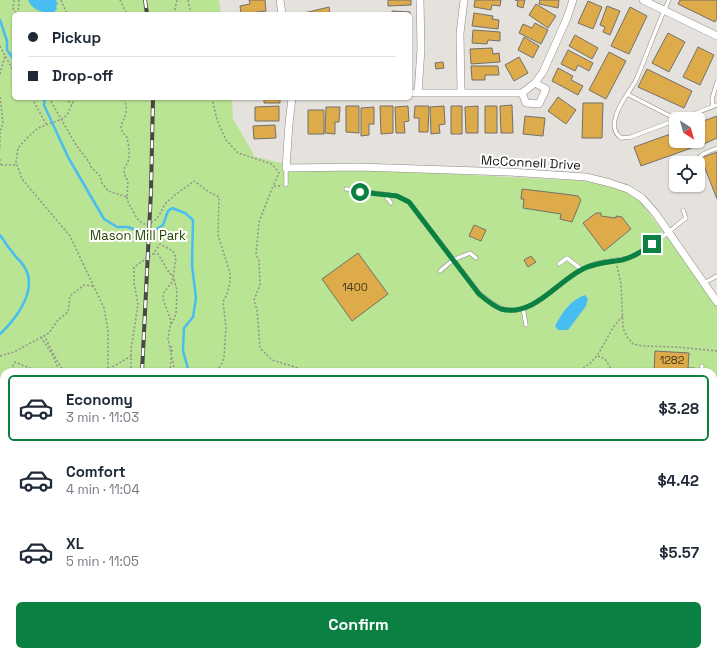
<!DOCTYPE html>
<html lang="en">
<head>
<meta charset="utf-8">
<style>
  :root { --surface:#fff; --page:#f2f2f3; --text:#1f2937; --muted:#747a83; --line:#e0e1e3; --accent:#0b8043 }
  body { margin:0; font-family:"Space Grotesk",sans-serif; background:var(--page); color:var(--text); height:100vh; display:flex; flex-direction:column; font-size:15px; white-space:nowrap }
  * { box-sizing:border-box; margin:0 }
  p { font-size:13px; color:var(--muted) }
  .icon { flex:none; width:22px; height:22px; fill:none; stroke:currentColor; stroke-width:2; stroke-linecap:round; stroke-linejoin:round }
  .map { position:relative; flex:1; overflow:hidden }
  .details { position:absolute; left:0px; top:368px; width:717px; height:288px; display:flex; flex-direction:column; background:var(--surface); border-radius:12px 12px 0 0; box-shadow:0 1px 3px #0004 }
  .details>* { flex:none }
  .top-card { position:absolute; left:12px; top:12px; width:400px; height:88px; border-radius:6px; box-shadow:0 1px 3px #0004; display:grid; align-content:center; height:88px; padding:0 16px; background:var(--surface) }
  .needle { width:26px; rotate:143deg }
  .buttons { position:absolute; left:669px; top:112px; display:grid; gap:8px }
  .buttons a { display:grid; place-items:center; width:36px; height:36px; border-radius:6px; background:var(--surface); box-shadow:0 1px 3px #0004; font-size:20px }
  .end { position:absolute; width:18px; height:18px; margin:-9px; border:5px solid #0b8043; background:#fff; box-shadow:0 0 0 2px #fff }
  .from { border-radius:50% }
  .top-card b { display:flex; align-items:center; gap:14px; height:38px; font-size:15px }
  .top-card b+b { border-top:1px solid var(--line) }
  .top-card i { width:10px; height:10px; background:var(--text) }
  ul { padding:7px 0 0; list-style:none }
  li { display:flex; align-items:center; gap:12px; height:66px; margin:0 8px 6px; padding:0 8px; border:2px solid transparent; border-radius:6px }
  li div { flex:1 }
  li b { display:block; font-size:15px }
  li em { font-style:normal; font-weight:600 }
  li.on { border-color:var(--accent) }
  li>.icon { width:36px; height:36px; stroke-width:1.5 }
  .cta { display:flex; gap:8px; margin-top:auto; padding:8px 16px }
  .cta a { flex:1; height:46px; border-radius:6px; background:var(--accent); color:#fff; font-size:16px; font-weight:600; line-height:46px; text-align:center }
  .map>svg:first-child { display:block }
  .green { fill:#b9e493 }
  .water { fill:#48bdf2 }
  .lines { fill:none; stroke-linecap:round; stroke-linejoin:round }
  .stream { stroke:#48bdf2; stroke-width:2.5 }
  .building { fill:#ddab49; stroke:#73706c }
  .lane-casing { stroke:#8c8985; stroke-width:4.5 }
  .street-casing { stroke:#8c8985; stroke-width:8 }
  .path { stroke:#93918d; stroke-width:1.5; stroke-dasharray:2 2; stroke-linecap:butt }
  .lane { stroke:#fff; stroke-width:3.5 }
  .street { stroke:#fff; stroke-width:7 }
  .rail-casing { stroke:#494745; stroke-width:4 }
  .rail { stroke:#fff; stroke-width:2.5; stroke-dasharray:8; stroke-linecap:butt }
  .route { stroke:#0b8043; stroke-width:5 }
  .labels { text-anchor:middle; stroke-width:4; stroke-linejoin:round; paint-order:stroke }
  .number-label { font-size:11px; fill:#463920 }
  .street-label { font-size:13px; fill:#141312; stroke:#fff }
  .park-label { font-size:13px; fill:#2a4603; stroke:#fff }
</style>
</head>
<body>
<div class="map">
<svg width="717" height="656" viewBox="0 0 717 656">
  <rect width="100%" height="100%" fill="#e5e2dd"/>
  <path class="green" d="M0,0H219L221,14H14V98H232L233,119L253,153V156L292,166L626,183L717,303V444L713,447V372H4V652H326L331,656H0Z
    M713,642L717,644V656H648L649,652H713Z"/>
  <path class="water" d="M28,0H56L58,4L56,6L57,9L54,12C43,13 33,11 28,0Z
    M585,295L588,299L586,306L568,330H558L555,326C562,313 570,300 585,295Z"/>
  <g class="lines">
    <path class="stream" d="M0,20L7,41V50L14,60
      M45,98L44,105L68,157L104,219L117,227H128L138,231L155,230L163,225L168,211L172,208L185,213L193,220L192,265L196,298L193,317L184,328L183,351L189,372
      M0,235C5,243 11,251 17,258C20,261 23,264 25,268C38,290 16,319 0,334
      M241,652L245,656"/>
  </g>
  <path class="building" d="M249,0H265L266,11L241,14L240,6L250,4Z
    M388,0H411V5L388,6Z
    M475,0H501L500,6L492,5L491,10L474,7Z
    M515,0H525L523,8L517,6L518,1Z
    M540,0H559L558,8L539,4Z
    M680,0H717V18L715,22L678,4Z
    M588,1L602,7L593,29L578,23Z
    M536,4L556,16L548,28L529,15Z
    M607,6L620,11L610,35L603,32L605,27L600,25Z
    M329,7L330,14H304V13Z
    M630,7L647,16L629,54L611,46Z
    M392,11L410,12V19V14H392Z
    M474,13L493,16L492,19L499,20L498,29L472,26Z
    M535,23L548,30L541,44L519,33L523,24L532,28Z
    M473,30L500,32V41L488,40L487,44L472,43Z
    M668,33L685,42L669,72L652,63Z
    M575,35L598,48L592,59L569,46Z
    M524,37L539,46L533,58L518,50Z
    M698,47L714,55L700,85L683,77Z
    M492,48L493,54L499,53L500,62L471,64L470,49Z
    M568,50L593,63L589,71L578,65L575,71L561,64Z
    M609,52L626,61L606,99L589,90Z
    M519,57L528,73L514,81L505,65Z
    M443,62L444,68L436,69L435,63Z
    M471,66H498L499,75H485V80H472Z
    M558,68L573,76L571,80L583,86L578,95L552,81Z
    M647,69L692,91L684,108L638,87Z
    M558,97L576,110L566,124L548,111Z
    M264,98H280V103H264Z
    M583,103H603L602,138H582Z
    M512,105L513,133H501L500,106Z
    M279,106V121H255V107Z
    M346,106H359V133L346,132Z
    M380,106H393V133L381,134Z
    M408,106L409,121L404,122L405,133H396L395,107Z
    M415,106H429L428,132H419V118H414Z
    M444,106L445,124L439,125L440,133L431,134L430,107Z
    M451,106H462V134H451Z
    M478,106V133H466L465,107Z
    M485,106H497V133H485Z
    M326,107H340L339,122H335V134L325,133Z
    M374,107V124H369V135L361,136V108Z
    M308,110H324V134H308Z
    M525,116L545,118L543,136L523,134Z
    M717,116V138L704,144L698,129V123Z
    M275,125L276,138L254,139L253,126Z
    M676,132V141H695L697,146L641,166L634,147Z
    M717,152V199L701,158Z
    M522,189L564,194L578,196L581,200L572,222L560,219L561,214L523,208L524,199H521Z
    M596,213H601V216L616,218V216L622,217L631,229L604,251L583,223Z
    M474,225L486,230L481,241L469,236Z
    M358,253L388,294L352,321L322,279Z
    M531,256L536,262L528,267L524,260Z
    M655,351L689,353L688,368H695V372H654Z
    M717,471V488L713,491V474Z
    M713,510L717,515V541L713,536Z
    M717,569V585L713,588V572Z
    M361,652H379L382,655L385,653L387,656H364Z
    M402,652H445V653L423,656H403Z
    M451,652H468L476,656H449Z
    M513,652H531L530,656H512Z
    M544,652H564L563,656H543Z
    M631,652H648L647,656H629Z"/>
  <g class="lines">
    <defs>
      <path id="lane" d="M669,0C657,25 648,52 637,78C631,91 620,101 616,116C613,125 614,133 621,138L631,137L676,120
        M627,94L676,119
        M713,106L712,99L717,82
        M680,119L717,105
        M694,163C699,154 708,152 717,148
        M286,185V168
        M346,189L397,196L409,202L479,293C490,302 501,312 517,310C542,306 559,281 581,270C589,265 601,262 610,261C616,259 622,260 628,258C647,252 670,230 686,218L683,210
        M385,195L391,203
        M559,264L567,258L581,269
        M440,271L453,260L470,253L476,258
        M704,283L717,276
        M523,308L526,325
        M701,372L702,366
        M713,405L717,407
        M713,417L717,415"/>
      <path id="street" d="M280,0L282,14
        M643,0L717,36
        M410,93H522L535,83L543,72L567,18L573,0
        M418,93L421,49L420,0
        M461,93L460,33L464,0
        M522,93L526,103L539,104L546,89L535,83
        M292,98L289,124L286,168L359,167L509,172L586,177L610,183L628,189L642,198L656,214L717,302
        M713,612L717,609
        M713,635L717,636
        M336,652L340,656
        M392,652L395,656
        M490,652L497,656
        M608,652L623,656
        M538,656L539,652"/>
    </defs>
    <use href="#lane" class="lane-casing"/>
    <use href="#street" class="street-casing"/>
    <path class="path" d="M14,0L13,8L17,14
      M61,0L67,14
      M120,0L127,14
      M188,0L191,14
      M18,14L19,0
      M39,14H48
      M176,14L175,9L177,0
      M0,46L14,72
      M0,74L5,56
      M0,97L3,123L0,132V149
      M32,98L46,124
      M49,98L76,145L89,162L91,167L100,176L102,183L108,191L127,197L128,181C119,167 128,168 129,157C130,150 128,143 127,137C115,126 125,123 126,111C127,106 125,102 124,98
      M66,98L72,106
      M75,98L67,115L62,119L38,128L28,137L18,148L16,162L22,179L70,236L104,308L108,331V372
      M212,98L217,120L226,140L238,153L272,164L279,173L273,186
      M0,159V165
      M1,165H17
      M280,186H273L259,222L256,255L259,260L260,285L254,300L257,310L260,348L272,360L298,368L302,372
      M127,197C128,204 131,207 134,213C139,222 145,229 155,220C161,215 162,207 167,202C175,194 185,188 194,181L209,192L219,197L218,235L230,273V282L227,294L223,302L226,327L224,358L221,365L216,372
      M153,254H158L170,274L173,275L177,291L176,314L171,325
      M617,266L621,284L623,328L627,337L633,344L643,346L676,347L717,351
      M44,335L54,355L64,372
      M41,337L52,354L60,372
      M171,346L172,350V354
      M0,356L14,352L49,333L58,320L68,312L70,296L84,285L94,286
      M598,356L605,359L610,367L606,372
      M109,369L131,356
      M17,372L12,367L15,362L39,372
      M131,372V350L138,304L134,283V267L153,254L160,244L173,251L176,258L172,282L163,294V299L171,321L168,339L175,372
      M170,372L171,358
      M576,372C605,359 602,336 623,316
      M0,394L3,408L0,420
      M0,440L4,444
      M713,466L717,464
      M0,468L4,464
      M0,473L4,470
      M0,480L4,479
      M0,485L3,488V504L0,507
      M713,499L717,496
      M0,530L4,538
      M713,542L717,548
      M0,565L4,558
      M90,652L93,656
      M4,656L6,652
      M31,656L33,652
      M100,656L109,652
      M230,656V652"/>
    <use href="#lane" class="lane"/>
    <use href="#street" class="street"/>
    <defs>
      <path id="rail" d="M145,0L147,14
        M142,372L151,191L153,98
        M46,656L47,652"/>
    </defs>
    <use href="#rail" class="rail-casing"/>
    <use href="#rail" class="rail"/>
  </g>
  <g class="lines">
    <path class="route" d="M360,192L397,196L409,202L479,294C485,299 493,306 501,309C533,317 556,283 581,270C593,263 609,262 622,260C634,257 643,251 652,244"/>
  </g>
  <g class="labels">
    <g class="number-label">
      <text x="355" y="291">1400</text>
      <text x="672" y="364">1282</text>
    </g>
    <g class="street-label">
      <text transform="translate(531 162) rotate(3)" y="5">McConnell Drive</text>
    </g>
    <g class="park-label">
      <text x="138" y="240">Mason Mill Park</text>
    </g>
  </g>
</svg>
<div class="buttons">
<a><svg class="needle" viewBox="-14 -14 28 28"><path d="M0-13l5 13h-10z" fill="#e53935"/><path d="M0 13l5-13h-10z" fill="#747a83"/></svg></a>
<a><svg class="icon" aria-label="locate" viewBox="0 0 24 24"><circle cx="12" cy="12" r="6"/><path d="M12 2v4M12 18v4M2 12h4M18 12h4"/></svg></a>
</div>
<i class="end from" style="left:360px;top:192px"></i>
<i class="end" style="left:652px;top:244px"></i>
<div class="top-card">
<b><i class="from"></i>Pickup</b>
<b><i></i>Drop-off</b>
</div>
<section class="details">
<ul>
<li class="on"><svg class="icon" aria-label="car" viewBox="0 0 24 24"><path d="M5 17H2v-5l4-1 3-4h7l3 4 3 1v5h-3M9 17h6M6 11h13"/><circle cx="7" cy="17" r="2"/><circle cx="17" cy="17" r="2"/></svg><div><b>Economy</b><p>3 min · 11:03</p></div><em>$3.28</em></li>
<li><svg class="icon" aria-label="car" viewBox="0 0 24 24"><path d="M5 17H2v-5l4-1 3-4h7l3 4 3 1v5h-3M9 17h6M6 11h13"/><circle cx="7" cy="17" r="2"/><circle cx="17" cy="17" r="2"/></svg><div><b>Comfort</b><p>4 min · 11:04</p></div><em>$4.42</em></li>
<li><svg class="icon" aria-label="car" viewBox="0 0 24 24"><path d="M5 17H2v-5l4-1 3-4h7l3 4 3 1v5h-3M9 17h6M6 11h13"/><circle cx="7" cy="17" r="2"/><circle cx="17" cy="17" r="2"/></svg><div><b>XL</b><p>5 min · 11:05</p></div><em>$5.57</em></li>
</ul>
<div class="cta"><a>Confirm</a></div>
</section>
</div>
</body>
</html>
